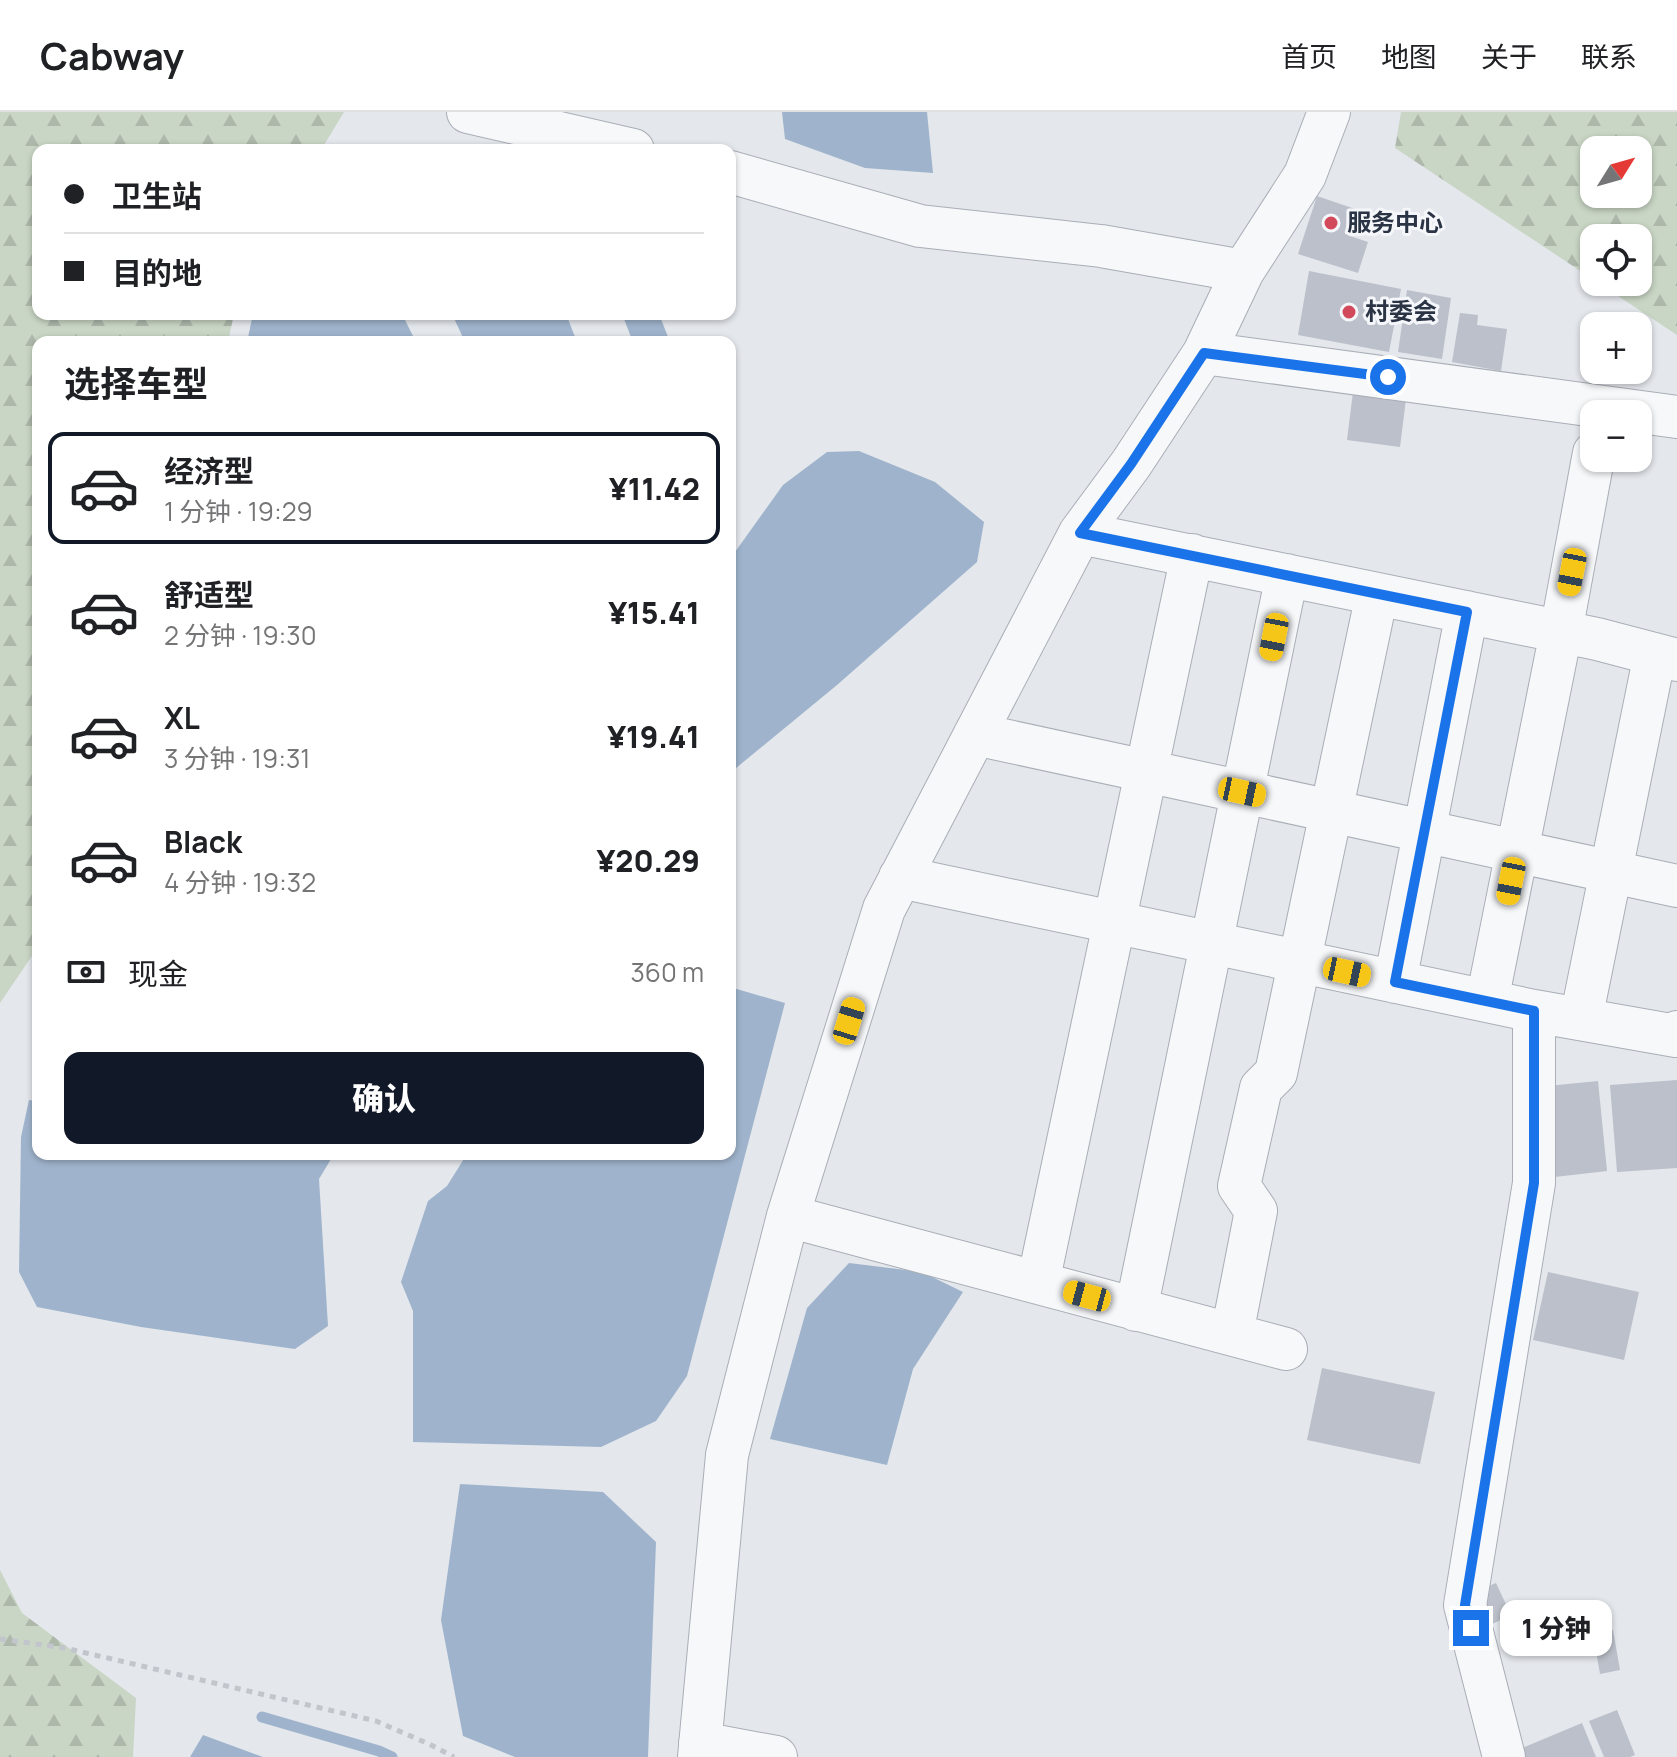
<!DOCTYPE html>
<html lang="zh">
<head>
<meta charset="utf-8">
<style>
  :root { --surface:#fff; --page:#f6f6f6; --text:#202124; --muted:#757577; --line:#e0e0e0; --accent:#111827 }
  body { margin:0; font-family:Manrope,"Noto Sans SC",sans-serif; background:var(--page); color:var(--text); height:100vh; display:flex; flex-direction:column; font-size:30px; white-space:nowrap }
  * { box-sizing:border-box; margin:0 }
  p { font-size:26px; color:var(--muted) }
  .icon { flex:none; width:44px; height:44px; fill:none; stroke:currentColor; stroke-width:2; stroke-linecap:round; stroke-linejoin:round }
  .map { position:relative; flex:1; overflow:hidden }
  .sheet { position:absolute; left:32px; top:224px; width:704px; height:824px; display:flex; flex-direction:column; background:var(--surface); border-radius:16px; box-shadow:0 2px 6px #0004 }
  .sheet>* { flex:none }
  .top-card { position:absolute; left:32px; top:32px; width:704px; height:176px; border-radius:16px; box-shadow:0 2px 6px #0004; display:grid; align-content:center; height:176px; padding:0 32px; background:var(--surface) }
  .needle { width:52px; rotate:53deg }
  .controls { position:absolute; left:1580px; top:24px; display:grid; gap:16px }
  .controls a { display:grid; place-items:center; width:72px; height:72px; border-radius:16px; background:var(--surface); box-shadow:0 2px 6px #0004; font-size:40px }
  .end { position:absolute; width:36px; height:36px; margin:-18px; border:10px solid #1a73e8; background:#fff; box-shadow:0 0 0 4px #fff }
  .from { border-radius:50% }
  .bubble { position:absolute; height:56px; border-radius:16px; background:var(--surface); box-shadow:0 2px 6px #0004; font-size:26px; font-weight:800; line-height:56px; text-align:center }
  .car { position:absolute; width:24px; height:48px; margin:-24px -12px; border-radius:10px; box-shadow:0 0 6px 2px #0007; background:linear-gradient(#f5c518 24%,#345 0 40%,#f5c518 0 76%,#345 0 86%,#f5c518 0) }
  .top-card b { display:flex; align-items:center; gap:28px; height:76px; font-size:30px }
  .top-card b+b { border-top:2px solid var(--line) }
  .top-card i { width:20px; height:20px; background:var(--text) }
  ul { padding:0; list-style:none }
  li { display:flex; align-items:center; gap:24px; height:112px; margin:0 16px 12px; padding:0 16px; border:4px solid transparent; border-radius:16px }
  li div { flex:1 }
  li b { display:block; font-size:30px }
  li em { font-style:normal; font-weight:800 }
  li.active { border-color:var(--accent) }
  li>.icon { width:72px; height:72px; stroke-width:1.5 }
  h2 { padding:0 32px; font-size:36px; line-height:96px }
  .pay { display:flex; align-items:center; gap:20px; height:88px; padding:0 32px; font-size:30px }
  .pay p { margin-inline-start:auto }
  .primary-button { display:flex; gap:16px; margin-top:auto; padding:16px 32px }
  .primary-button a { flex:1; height:92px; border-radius:16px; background:var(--accent); color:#fff; font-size:32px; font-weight:800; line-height:92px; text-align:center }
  header { display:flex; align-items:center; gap:48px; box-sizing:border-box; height:112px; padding:0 40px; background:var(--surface); border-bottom:2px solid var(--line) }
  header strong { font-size:38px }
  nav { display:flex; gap:44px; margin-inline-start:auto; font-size:28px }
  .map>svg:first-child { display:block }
  .forest { fill:url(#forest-firs); fill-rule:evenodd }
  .water { fill:#9fb4cc }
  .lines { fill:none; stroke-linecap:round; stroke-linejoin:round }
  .stream { stroke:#9fb4cc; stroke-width:11 }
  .building { fill:#bbc0ca }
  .minor-casing { stroke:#a9aeb7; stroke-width:44 }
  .path { stroke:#c2c5cb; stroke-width:5; stroke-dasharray:6 6; stroke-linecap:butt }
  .minor { stroke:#f7f8fa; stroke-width:42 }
  .route { stroke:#1a73e8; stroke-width:10 }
  .poi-dot { fill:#d1495b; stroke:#f4f6f9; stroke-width:3 }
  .labels { text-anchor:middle; stroke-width:6; stroke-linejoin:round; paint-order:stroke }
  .poi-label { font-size:24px; font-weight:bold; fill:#2b3445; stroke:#f4f6f9; text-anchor:start }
</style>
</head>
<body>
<header>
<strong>Cabway</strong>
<nav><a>首页</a><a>地图</a><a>关于</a><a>联系</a></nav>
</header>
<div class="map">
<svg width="1677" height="1645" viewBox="0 0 1677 1645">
  <defs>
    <pattern id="forest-firs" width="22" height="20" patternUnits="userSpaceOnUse" patternTransform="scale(2)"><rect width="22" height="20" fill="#c9d6c5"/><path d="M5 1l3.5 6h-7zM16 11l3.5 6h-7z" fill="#adb8ab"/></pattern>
  </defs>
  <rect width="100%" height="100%" fill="#e4e7ec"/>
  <path class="forest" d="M0,0H344L321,38H38V202H234L228,230H38V835L0,891Z
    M1401,0H1677V223L1597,170H1638V126H1594V168L1395,36ZM1594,38H1638V82H1594Z
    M0,1458L22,1501L136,1586L133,1645H0Z"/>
  <path class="water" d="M782,0H927L933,61L865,56L785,27Z
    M253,202H402L416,230H247Z
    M452,202H566L577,230H465Z
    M622,202H659L670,230H633Z
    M859,339L935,370L984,410L977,450L837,573L730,661V447L783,373L827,340Z
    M730,875L785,891L687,1264L656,1309L601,1335L413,1330V1199L401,1170L428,1089L447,1074L467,1042H730Z
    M29,988L38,989V1042H334L319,1067L328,1214L295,1237L141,1215L37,1195L19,1160L21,1025Z
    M849,1151L922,1160L963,1180L913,1257L887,1353L770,1327L807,1196Z
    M460,1372L603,1380L656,1430L648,1645H515L463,1624L441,1508Z
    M203,1623L263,1645H190Z"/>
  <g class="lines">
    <path class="stream" d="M262,1605L379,1639L392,1645"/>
  </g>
  <path class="building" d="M1317,84L1358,98L1350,124L1368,130L1358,161L1298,142Z
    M1309,159L1401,177L1389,240L1298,223Z
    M1407,178L1451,186L1442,247L1398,240Z
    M1460,201L1478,203L1477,213L1507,217L1501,259L1452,250Z
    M1353,280L1406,287L1400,335L1347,328Z
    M1677,968V1056L1617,1060L1610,973Z
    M1598,969L1607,1059L1546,1066L1537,975Z
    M1548,1160L1639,1180L1624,1248L1533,1228Z
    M1322,1256L1435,1280L1420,1352L1307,1328Z
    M1496,1471L1511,1503L1486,1515L1470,1482Z
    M1613,1518L1620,1558L1600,1562L1593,1521Z
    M1617,1598L1635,1643L1630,1645H1604L1589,1609Z
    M1582,1611L1596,1645H1526L1522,1636Z"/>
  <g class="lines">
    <defs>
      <path id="minor" d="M468,0L633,38
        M730,60L920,114L1101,134L1243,159
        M1204,241L1677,305
        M1080,421L1597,527L1677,548
        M975,622L1677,774
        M900,765L1534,899L1676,924L1677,920
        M1395,870L1467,500
        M1487,889L1561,520L1594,341
        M1581,907L1655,542
        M788,1104L1286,1237
        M1038,1171L1192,443
        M1136,1198L1287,463
        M1232,1222L1256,1099L1239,1074L1261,976L1276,961L1377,482
        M700,1631L776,1645
        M699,1645L727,1343L788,1104L884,797L1080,421L1131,352L1204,241L1243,159L1305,63L1329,0
        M1504,1645L1465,1493L1534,1071V899"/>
    </defs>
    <use href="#minor" class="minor-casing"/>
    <path class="path" d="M0,1527L65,1536L376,1609L429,1632L454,1645"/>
    <use href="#minor" class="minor"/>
  </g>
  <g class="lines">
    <path class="route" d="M1388,265L1204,241L1131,352L1080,421L1467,500L1395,870L1534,899V1071L1465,1493L1471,1516"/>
  </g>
  <g class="poi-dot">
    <circle cx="1331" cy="111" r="8"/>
    <circle cx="1349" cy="200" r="8"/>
  </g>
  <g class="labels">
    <g class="poi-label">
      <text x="1347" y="119">服务中心</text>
      <text x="1365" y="208">村委会</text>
    </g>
  </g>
</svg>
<div class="controls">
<a><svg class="needle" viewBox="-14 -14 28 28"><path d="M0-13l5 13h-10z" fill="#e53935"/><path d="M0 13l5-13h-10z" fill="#757577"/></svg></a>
<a><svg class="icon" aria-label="locate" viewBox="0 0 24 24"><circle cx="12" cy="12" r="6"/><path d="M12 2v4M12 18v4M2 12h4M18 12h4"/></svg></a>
<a>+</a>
<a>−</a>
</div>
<i class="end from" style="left:1388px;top:265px"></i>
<i class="end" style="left:1471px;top:1516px"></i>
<div class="bubble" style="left:1500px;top:1488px;width:112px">1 分钟</div>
<i class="car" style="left:1572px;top:460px;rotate:191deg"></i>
<i class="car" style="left:1274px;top:525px;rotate:191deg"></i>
<i class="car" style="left:1242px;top:680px;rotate:102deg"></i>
<i class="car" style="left:1511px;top:769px;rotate:191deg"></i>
<i class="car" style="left:1347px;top:860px;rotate:102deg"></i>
<i class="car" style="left:849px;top:909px;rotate:17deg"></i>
<i class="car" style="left:1087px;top:1184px;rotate:285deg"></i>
<div class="top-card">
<b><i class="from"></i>卫生站</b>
<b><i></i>目的地</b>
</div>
<section class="sheet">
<h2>选择车型</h2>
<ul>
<li class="active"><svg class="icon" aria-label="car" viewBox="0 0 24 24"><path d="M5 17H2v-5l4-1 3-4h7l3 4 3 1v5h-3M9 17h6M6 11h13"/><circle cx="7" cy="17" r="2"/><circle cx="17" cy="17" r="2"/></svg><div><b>经济型</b><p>1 分钟 · 19:29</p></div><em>¥11.42</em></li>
<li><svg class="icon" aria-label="car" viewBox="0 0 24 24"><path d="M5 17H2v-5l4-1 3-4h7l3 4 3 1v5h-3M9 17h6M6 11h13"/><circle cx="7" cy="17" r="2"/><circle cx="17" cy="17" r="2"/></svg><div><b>舒适型</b><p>2 分钟 · 19:30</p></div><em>¥15.41</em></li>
<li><svg class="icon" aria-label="car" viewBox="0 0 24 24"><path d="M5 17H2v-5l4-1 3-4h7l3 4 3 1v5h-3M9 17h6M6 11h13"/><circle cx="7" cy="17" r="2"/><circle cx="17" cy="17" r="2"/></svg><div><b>XL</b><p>3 分钟 · 19:31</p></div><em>¥19.41</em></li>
<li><svg class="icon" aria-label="car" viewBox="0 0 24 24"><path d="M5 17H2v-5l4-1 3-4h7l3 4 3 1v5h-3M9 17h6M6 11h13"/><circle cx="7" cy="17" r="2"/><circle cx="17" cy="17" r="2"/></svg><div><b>Black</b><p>4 分钟 · 19:32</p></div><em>¥20.29</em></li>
</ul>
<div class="pay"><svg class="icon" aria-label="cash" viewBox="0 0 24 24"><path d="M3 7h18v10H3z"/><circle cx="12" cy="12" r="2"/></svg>现金<p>360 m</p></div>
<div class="primary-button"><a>确认</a></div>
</section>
</div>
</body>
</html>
